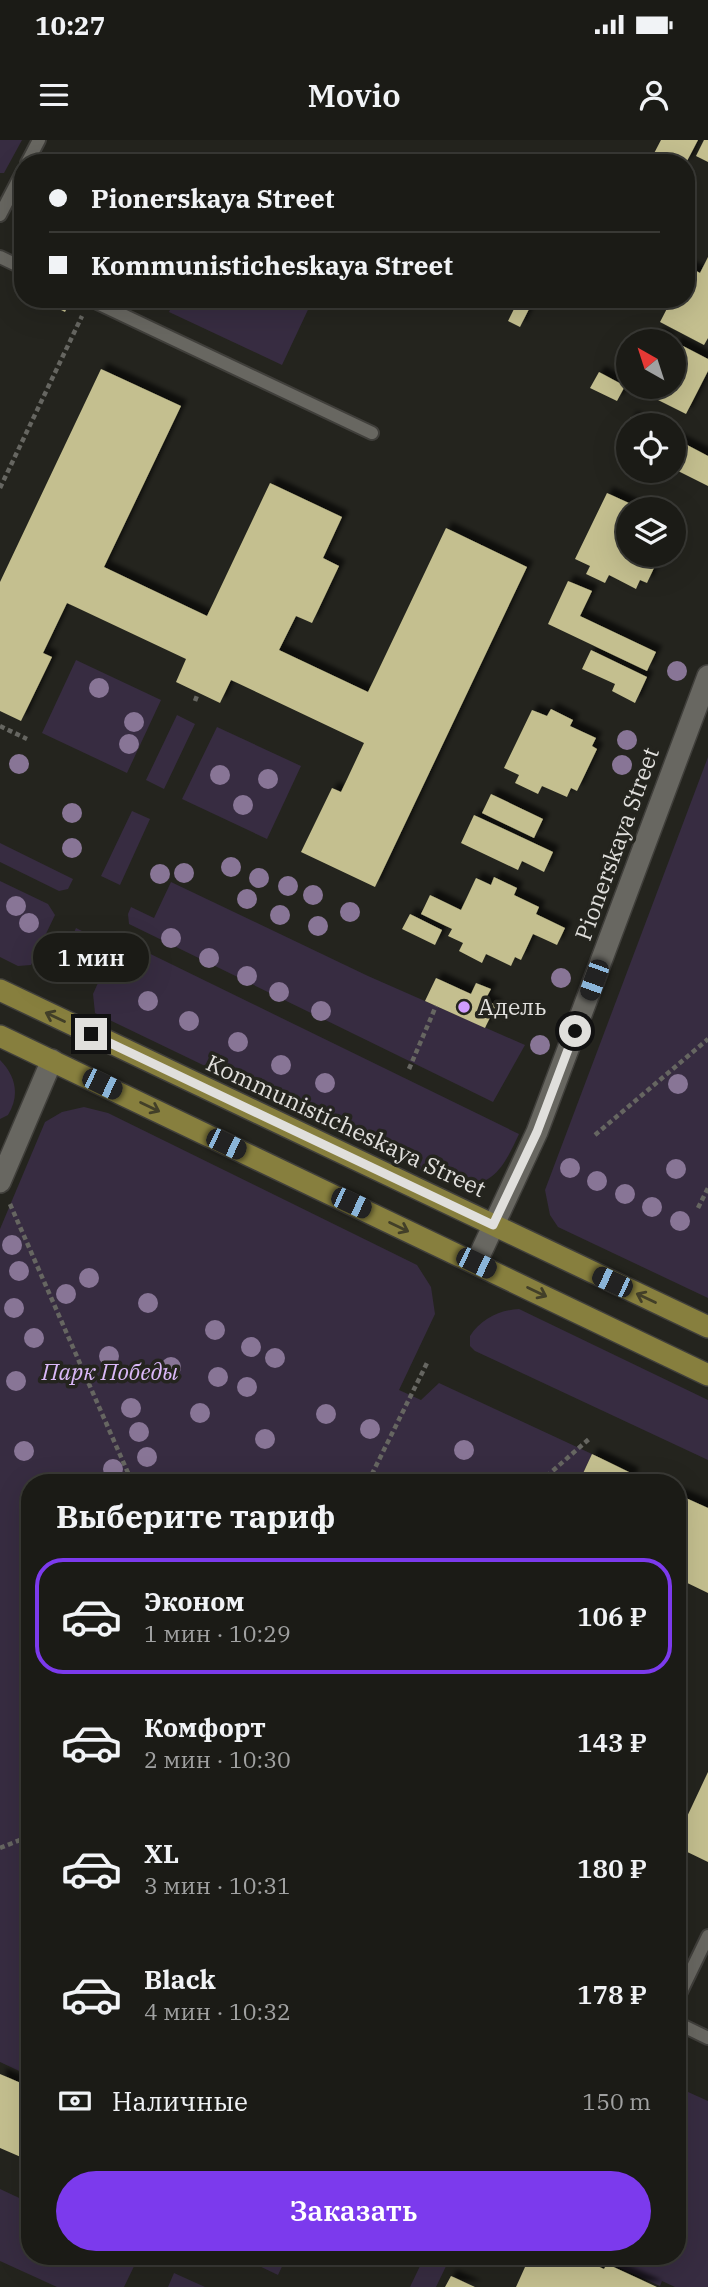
<!DOCTYPE html>
<html lang="ru">
<head>
<meta charset="utf-8">
<style>
  :root { --surface:#1b1b16; --page:#282823; --text:#f1f3f6; --muted:#a0a1a1; --line:#393935; --accent:#7c3aed }
  body { margin:0; font-family:"IBM Plex Serif",serif; background:var(--page); color:var(--text); height:100vh; display:flex; flex-direction:column; font-size:26px; white-space:nowrap }
  * { box-sizing:border-box; margin:0 }
  p { font-size:23px; color:var(--muted) }
  .icon { flex:none; width:38px; height:38px; fill:none; stroke:currentColor; stroke-width:2; stroke-linecap:round; stroke-linejoin:round }
  .map { position:relative; flex:1; overflow:hidden }
  .side { position:absolute; left:21px; top:1334px; width:665px; height:791px; display:flex; flex-direction:column; background:var(--surface); border-radius:28px; box-shadow:0 7px 28px #0002,0 0 0 2px var(--line) }
  .side>* { flex:none }
  .guide { position:absolute; left:14px; top:14px; width:681px; height:154px; border-radius:28px; box-shadow:0 7px 28px #0002,0 0 0 2px var(--line); display:grid; align-content:center; height:154px; padding:0 35px; background:var(--surface) }
  .needle { width:46px; rotate:321deg }
  .buttons { position:absolute; left:616px; top:189px; display:grid; gap:14px }
  .buttons a { display:grid; place-items:center; width:70px; height:70px; border-radius:50%; background:var(--surface); box-shadow:0 7px 28px #0002,0 0 0 2px var(--line); font-size:35px }
  .end { position:absolute; width:32px; height:32px; margin:-16px; border:9px solid #e0dfdc; background:#111; box-shadow:0 0 0 4px #111 }
  .from { border-radius:50% }
  .bubble { position:absolute; height:49px; border-radius:24px; background:var(--surface); box-shadow:0 7px 28px #0002,0 0 0 2px var(--line); font-size:23px; font-weight:600; line-height:49px; text-align:center }
  .car { position:absolute; width:21px; height:42px; margin:-21px -10px; border-radius:9px; box-shadow:0 0 5px 2px #0007; background:linear-gradient(#222 24%,#8ab4d8 0 40%,#222 0 76%,#8ab4d8 0 86%,#222 0) }
  .guide b { display:flex; align-items:center; gap:24px; height:66px; font-size:26px }
  .guide b+b { border-top:2px solid var(--line) }
  .guide i { width:18px; height:18px; background:var(--text) }
  ul { padding:0; list-style:none }
  li { display:flex; align-items:center; gap:21px; height:116px; margin:0 14px 10px; padding:0 21px; border:4px solid transparent; border-radius:28px }
  li div { flex:1 }
  li b { display:block; font-size:26px }
  li em { font-style:normal; font-weight:600 }
  li.active { border-color:var(--accent) }
  li>.icon { width:63px; height:63px; stroke-width:1.5 }
  h2 { padding:0 35px; font-size:32px; line-height:84px }
  .pay { display:flex; align-items:center; gap:18px; height:77px; padding:0 35px; font-size:26px }
  .pay p { margin-inline-start:auto }
  .primary-button { display:flex; gap:14px; margin-top:auto; padding:14px 35px }
  .primary-button a { flex:1; height:80px; border-radius:42px; background:var(--accent); color:#fff; font-size:28px; font-weight:600; line-height:80px; text-align:center }
  .status { display:flex; justify-content:space-between; align-items:center; height:49px; padding:0 35px; background:var(--surface); direction:ltr }
  .status svg { height:19px; fill:currentColor }
  header { display:flex; justify-content:space-between; align-items:center; height:91px; padding:0 35px; background:var(--surface); font-size:32px; font-weight:600 }
  .map>svg:first-child { display:block }
  .green { fill:#372c41 }
  .building { fill:#c4bf8f; filter:url(#shadow) }
  .lines { fill:none; stroke-linecap:round; stroke-linejoin:round }
  .lane-casing { stroke:#403f3b; stroke-width:16 }
  .street-casing { stroke:#403f3b; stroke-width:24 }
  .primary-casing { stroke:#403f3b; stroke-width:24 }
  .path { stroke:#666661; stroke-width:4.5; stroke-dasharray:5 3.5; stroke-linecap:butt }
  .lane { stroke:#686761; stroke-width:12 }
  .street { stroke:#686761; stroke-width:21 }
  .primary { stroke:#877f3e; stroke-width:21 }
  .tree { fill:#887596 }
  .oneway { stroke:#423f28 }
  .route { stroke:#e0dfdc; stroke-width:9 }
  .poi-dot { fill:#d19dfe; stroke:#24241e; stroke-width:2.5 }
  .labels { text-anchor:middle; stroke-width:7; stroke-linejoin:round; paint-order:stroke }
  .street-label { font-size:23px; fill:#e0dfdc; stroke:#24241e }
  .poi-label { font-size:23px; fill:#e0dfdc; stroke:#24241e; text-anchor:start }
  .park-label { font-size:23px; font-style:italic; fill:#dab8f8; stroke:#24241e }
</style>
</head>
<body>
<div class="status"><b>10:27</b><svg viewBox="0 0 49 12"><path d="M0 12V9h3v3zM5 12V6h3v6zM10 12V3h3v9zM15 12V0h3v12zM26 1h20v11H26zM47 4h2v5h-2z"/></svg></div>
<header><svg class="icon" aria-label="menu" viewBox="0 0 24 24"><path d="M4 6h16M4 12h16M4 18h16"/></svg>Movio<svg class="icon" aria-label="person" viewBox="0 0 24 24"><circle cx="12" cy="8" r="4"/><path d="M4 21q1-7 8-7t8 7"/></svg></header>
<div class="map">
<svg width="708" height="2147" viewBox="0 0 708 2147">
  <defs>
    <filter id="shadow"><feDropShadow dx="6" dy="-6" stdDeviation="2" flood-color="#0009"/></filter>
  </defs>
  <rect width="100%" height="100%" fill="#24241e"/>
  <path class="green" d="M0,0H22L4,33H0Z
    M175,159H313L282,225L169,172Z
    M76,520L161,560L127,633L42,593Z
    M177,575L195,584L164,649L146,640Z
    M217,587L301,626L267,699L182,659Z
    M708,617V1158L558,1087L550,1075L545,1050Z
    M132,671L150,679L120,745L101,736Z
    M0,703L73,739L68,749L59,751L0,722Z
    M0,741L48,764L55,775L31,825L18,826L0,817Z
    M171,742L368,836L525,905L493,962L129,784L128,774L131,767L154,778Z
    M76,788L94,797L73,842L55,834Z
    M128,803L519,994C504,1026 494,1048 454,1046L95,873L93,854L115,805Z
    M0,920C16,936 20,956 8,975L0,979Z
    M84,967L108,973L417,1125L431,1147L435,1174L399,1250L421,1260L439,1243L592,1314L579,1342H30V1936L0,1922V1089L45,982L62,972Z
    M519,1169L708,1260V1320L475,1211L470,1206V1196C481,1179 499,1170 519,1169Z
    M677,1947L708,1961V2147H675L662,2141L660,2146L605,2121L604,2124L586,2116H677Z
    M0,2049L30,2063V2116H139L124,2147H57L0,2121Z
    M238,2116H287L278,2135Z
    M399,2116H445L450,2118L436,2147H410L420,2126Z
    M174,2133L205,2147H168Z"/>
  <path class="building" d="M661,0H698L686,23H649Z
    M704,0H708V22L696,16Z
    M708,117V198L704,205L660,182L672,159H686V132L689,127L700,133Z
    M54,159H69L71,160L65,172L51,165Z
    M519,159H534L520,187L508,181Z
    M658,193L708,219V231L686,274L632,247H674V201H653Z
    M101,229L181,266L104,427L207,476L270,343L342,377L323,418L339,426L312,483L296,476L279,510L368,552L446,388L527,427L375,747L301,712L332,648L341,652L364,603L231,540L220,563L176,542L186,519L67,463L43,513L52,517L21,581L0,571V442Z
    M599,232L625,246L617,261L590,248Z
    M631,277L648,285H628V330L624,328L619,302Z
    M674,298L708,316V346L674,329Z
    M630,331H651L646,339Z
    M607,353L642,369H628V415H660L647,443L640,440L636,449L609,435L605,443L586,434L590,426L575,419Z
    M568,441L592,451L580,476L656,512L647,531L548,484Z
    M591,510L647,537L635,563L612,551L615,544L582,529Z
    M551,569L573,580L570,586L596,598L592,606L597,609L577,651L571,648L567,657L542,646L538,654L515,643L519,635L504,628L532,570L547,576Z
    M491,654L543,679L534,698L482,673Z
    M474,675L553,712L544,732L522,721L518,730L461,703Z
    M494,737L517,748L514,755L539,767L536,774L565,788L557,805L533,794L521,820L515,817L511,826L486,814L482,823L459,811L463,803L448,796L452,789L421,774L430,755L461,770L476,738L491,745Z
    M410,774L442,790L435,805L402,789Z
    M436,838L471,854L476,843L491,849L485,860L496,865L485,888L425,861Z
    M592,1314L633,1334L629,1342H579Z
    M677,1354L708,1368V1453L677,1438Z
    M708,1632V1722L677,1707V1698Z
    M0,1934L30,1947V2021L0,2008Z
    M530,2116H575L604,2129L607,2124L657,2147H516Z
    M451,2136L475,2147H445Z"/>
  <g class="lines">
    <defs>
      <path id="lane" d="M27,23L39,0
        M0,75L23,31
        M0,117L23,128
        M89,159L372,293
        M677,1860L708,1796
        M677,1883L708,1898"/>
      <path id="street" d="M0,1042L52,920
        M476,1123L537,992L708,536"/>
      <path id="primary" d="M0,850L708,1187
        M0,896L708,1235"/>
    </defs>
    <use href="#lane" class="lane-casing"/>
    <use href="#street" class="street-casing"/>
    <use href="#primary" class="primary-casing"/>
    <path class="path" d="M0,348L82,176
      M195,561L198,553
      M0,586L27,599
      M409,929L436,866
      M595,995L708,899
      M10,1064L132,1342
      M698,1068L708,1048
      M368,1342L427,1223
      M540,1342L589,1299
      M0,1708L30,1696"/>
    <use href="#lane" class="lane"/>
    <use href="#street" class="street"/>
    <use href="#primary" class="primary"/>
  </g>
  <g class="tree">
    <circle cx="677" cy="531" r="10"/>
    <circle cx="99" cy="548" r="10"/>
    <circle cx="134" cy="582" r="10"/>
    <circle cx="627" cy="600" r="10"/>
    <circle cx="129" cy="604" r="10"/>
    <circle cx="19" cy="624" r="10"/>
    <circle cx="622" cy="625" r="10"/>
    <circle cx="220" cy="635" r="10"/>
    <circle cx="268" cy="639" r="10"/>
    <circle cx="243" cy="665" r="10"/>
    <circle cx="72" cy="673" r="10"/>
    <circle cx="72" cy="708" r="10"/>
    <circle cx="231" cy="727" r="10"/>
    <circle cx="184" cy="733" r="10"/>
    <circle cx="160" cy="734" r="10"/>
    <circle cx="259" cy="738" r="10"/>
    <circle cx="288" cy="746" r="10"/>
    <circle cx="313" cy="755" r="10"/>
    <circle cx="247" cy="759" r="10"/>
    <circle cx="16" cy="766" r="10"/>
    <circle cx="350" cy="772" r="10"/>
    <circle cx="280" cy="775" r="10"/>
    <circle cx="29" cy="783" r="10"/>
    <circle cx="318" cy="786" r="10"/>
    <circle cx="171" cy="798" r="10"/>
    <circle cx="209" cy="818" r="10"/>
    <circle cx="247" cy="836" r="10"/>
    <circle cx="561" cy="838" r="10"/>
    <circle cx="279" cy="852" r="10"/>
    <circle cx="148" cy="861" r="10"/>
    <circle cx="321" cy="871" r="10"/>
    <circle cx="189" cy="881" r="10"/>
    <circle cx="238" cy="902" r="10"/>
    <circle cx="540" cy="905" r="10"/>
    <circle cx="281" cy="925" r="10"/>
    <circle cx="325" cy="943" r="10"/>
    <circle cx="678" cy="944" r="10"/>
    <circle cx="570" cy="1028" r="10"/>
    <circle cx="676" cy="1029" r="10"/>
    <circle cx="597" cy="1041" r="10"/>
    <circle cx="625" cy="1054" r="10"/>
    <circle cx="652" cy="1067" r="10"/>
    <circle cx="680" cy="1081" r="10"/>
    <circle cx="12" cy="1105" r="10"/>
    <circle cx="19" cy="1131" r="10"/>
    <circle cx="89" cy="1138" r="10"/>
    <circle cx="66" cy="1154" r="10"/>
    <circle cx="148" cy="1163" r="10"/>
    <circle cx="14" cy="1168" r="10"/>
    <circle cx="215" cy="1190" r="10"/>
    <circle cx="34" cy="1198" r="10"/>
    <circle cx="251" cy="1207" r="10"/>
    <circle cx="109" cy="1216" r="10"/>
    <circle cx="275" cy="1218" r="10"/>
    <circle cx="171" cy="1227" r="10"/>
    <circle cx="218" cy="1237" r="10"/>
    <circle cx="16" cy="1241" r="10"/>
    <circle cx="247" cy="1247" r="10"/>
    <circle cx="131" cy="1268" r="10"/>
    <circle cx="200" cy="1273" r="10"/>
    <circle cx="326" cy="1274" r="10"/>
    <circle cx="370" cy="1289" r="10"/>
    <circle cx="139" cy="1292" r="10"/>
    <circle cx="265" cy="1299" r="10"/>
    <circle cx="464" cy="1310" r="10"/>
    <circle cx="24" cy="1311" r="10"/>
    <circle cx="147" cy="1317" r="10"/>
    <circle cx="113" cy="1329" r="10"/>
  </g>
  <defs><path id="oneway-shaft" d="M-6 0H5M1.5-3L5.5 0L1.5 3" fill="none" stroke-width="1.6" stroke-linecap="round" stroke-linejoin="round" transform="scale(1.75)"/></defs>
  <g class="oneway">
    <use href="#oneway-shaft" transform="translate(55 877) rotate(-155)"/>
    <use href="#oneway-shaft" transform="translate(150 967) rotate(26)"/>
    <use href="#oneway-shaft" transform="translate(399 1087) rotate(26)"/>
    <use href="#oneway-shaft" transform="translate(537 1152) rotate(26)"/>
    <use href="#oneway-shaft" transform="translate(646 1158) rotate(-155)"/>
  </g>
  <g class="lines">
    <path class="route" d="M91,894L493,1085L537,992L575,891"/>
  </g>
  <circle class="poi-dot" cx="464" cy="867" r="7"/>
  <g class="labels">
    <g class="street-label">
      <text transform="translate(617 704) rotate(-70)" y="8">Pionerskaya Street</text>
      <text transform="translate(346 986) rotate(25)" y="8">Kommunisticheskaya Street</text>
    </g>
    <g class="poi-label">
      <text x="478" y="875">Адель</text>
    </g>
    <g class="park-label">
      <text x="110" y="1240">Парк Победы</text>
    </g>
  </g>
</svg>
<div class="buttons">
<a><svg class="needle" viewBox="-14 -14 28 28"><path d="M0-13l5 13h-10z" fill="#e53935"/><path d="M0 13l5-13h-10z" fill="#a0a1a1"/></svg></a>
<a><svg class="icon" aria-label="locate" viewBox="0 0 24 24"><circle cx="12" cy="12" r="6"/><path d="M12 2v4M12 18v4M2 12h4M18 12h4"/></svg></a>
<a><svg class="icon" aria-label="layers" viewBox="0 0 24 24"><path d="M12 4l9 5-9 5-9-5zM3 14l9 5 9-5"/></svg></a>
</div>
<i class="end from" style="left:575px;top:891px"></i>
<i class="end" style="left:91px;top:894px"></i>
<div class="bubble" style="left:33px;top:793px;width:116px">1 мин</div>
<i class="car" style="left:594px;top:840px;rotate:200deg"></i>
<i class="car" style="left:102px;top:944px;rotate:116deg"></i>
<i class="car" style="left:226px;top:1004px;rotate:116deg"></i>
<i class="car" style="left:351px;top:1063px;rotate:115deg"></i>
<i class="car" style="left:476px;top:1123px;rotate:116deg"></i>
<i class="car" style="left:612px;top:1142px;rotate:295deg"></i>
<div class="guide">
<b><i class="from"></i>Pionerskaya Street</b>
<b><i></i>Kommunisticheskaya Street</b>
</div>
<section class="side">
<h2>Выберите тариф</h2>
<ul>
<li class="active"><svg class="icon" aria-label="car" viewBox="0 0 24 24"><path d="M5 17H2v-5l4-1 3-4h7l3 4 3 1v5h-3M9 17h6M6 11h13"/><circle cx="7" cy="17" r="2"/><circle cx="17" cy="17" r="2"/></svg><div><b>Эконом</b><p>1 мин · 10:29</p></div><em>106 ₽</em></li>
<li><svg class="icon" aria-label="car" viewBox="0 0 24 24"><path d="M5 17H2v-5l4-1 3-4h7l3 4 3 1v5h-3M9 17h6M6 11h13"/><circle cx="7" cy="17" r="2"/><circle cx="17" cy="17" r="2"/></svg><div><b>Комфорт</b><p>2 мин · 10:30</p></div><em>143 ₽</em></li>
<li><svg class="icon" aria-label="car" viewBox="0 0 24 24"><path d="M5 17H2v-5l4-1 3-4h7l3 4 3 1v5h-3M9 17h6M6 11h13"/><circle cx="7" cy="17" r="2"/><circle cx="17" cy="17" r="2"/></svg><div><b>XL</b><p>3 мин · 10:31</p></div><em>180 ₽</em></li>
<li><svg class="icon" aria-label="car" viewBox="0 0 24 24"><path d="M5 17H2v-5l4-1 3-4h7l3 4 3 1v5h-3M9 17h6M6 11h13"/><circle cx="7" cy="17" r="2"/><circle cx="17" cy="17" r="2"/></svg><div><b>Black</b><p>4 мин · 10:32</p></div><em>178 ₽</em></li>
</ul>
<div class="pay"><svg class="icon" aria-label="cash" viewBox="0 0 24 24"><path d="M3 7h18v10H3z"/><circle cx="12" cy="12" r="2"/></svg>Наличные<p>150 m</p></div>
<div class="primary-button"><a>Заказать</a></div>
</section>
</div>
</body>
</html>
